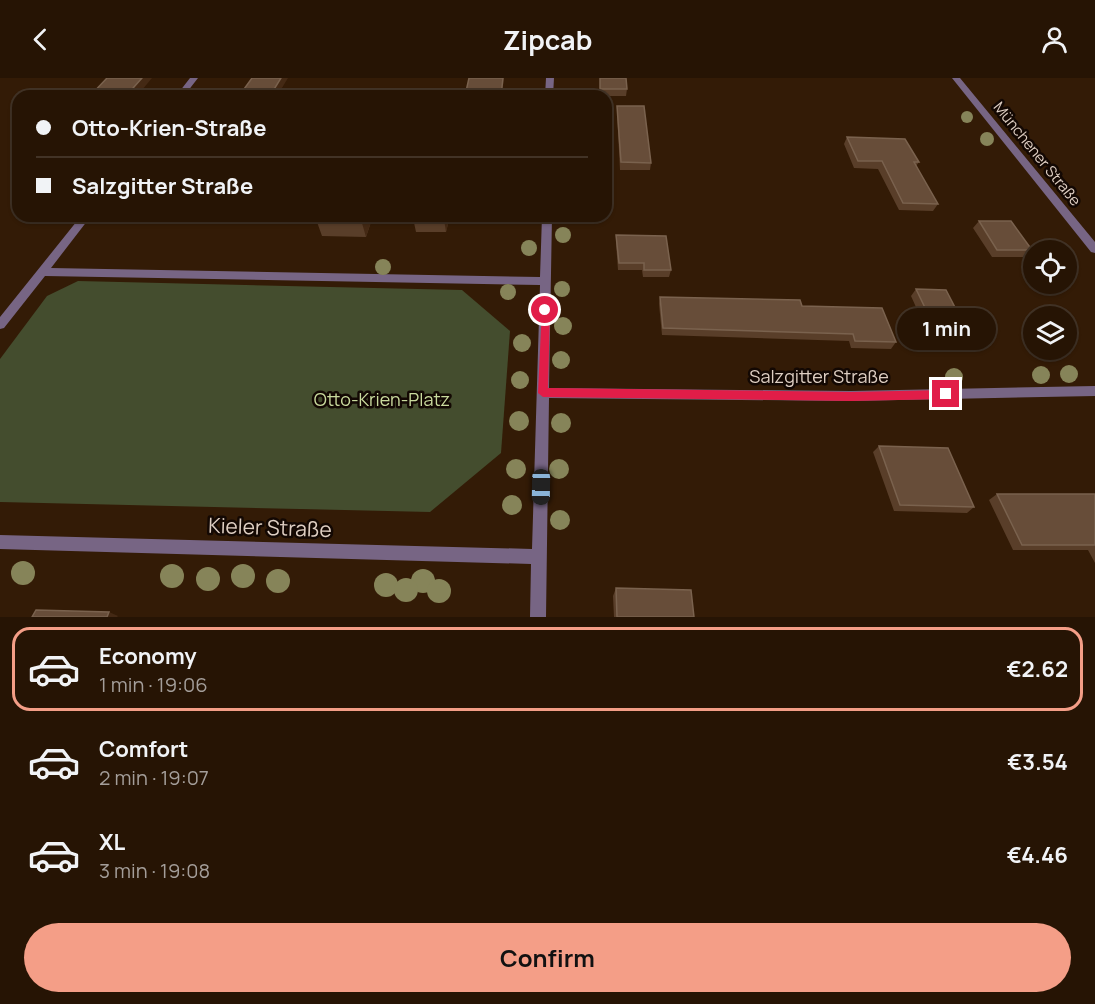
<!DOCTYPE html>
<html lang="en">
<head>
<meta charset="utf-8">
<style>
  :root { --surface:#261404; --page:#2e1d0e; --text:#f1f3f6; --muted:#a49e9a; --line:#423326; --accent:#f49e87 }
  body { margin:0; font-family:Manrope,sans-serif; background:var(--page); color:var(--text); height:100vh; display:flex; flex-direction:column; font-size:22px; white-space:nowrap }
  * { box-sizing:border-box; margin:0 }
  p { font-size:20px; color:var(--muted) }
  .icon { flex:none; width:33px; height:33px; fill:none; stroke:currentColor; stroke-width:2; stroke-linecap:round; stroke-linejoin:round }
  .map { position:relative; height:539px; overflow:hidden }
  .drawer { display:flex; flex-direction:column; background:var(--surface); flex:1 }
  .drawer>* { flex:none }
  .banner { position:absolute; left:12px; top:12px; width:600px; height:132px; border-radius:18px; box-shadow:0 2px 4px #0004,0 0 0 2px var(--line); display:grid; align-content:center; height:132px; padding:0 24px; background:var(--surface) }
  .fabs { position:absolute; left:1023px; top:162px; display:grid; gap:12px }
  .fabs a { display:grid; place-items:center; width:54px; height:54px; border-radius:50%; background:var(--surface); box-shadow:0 2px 4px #0004,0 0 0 2px var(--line); font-size:30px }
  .end { position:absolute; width:27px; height:27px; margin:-14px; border:8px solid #e11d48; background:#fff; box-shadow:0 0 0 3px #fff }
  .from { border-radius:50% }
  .bubble { position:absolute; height:42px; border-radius:21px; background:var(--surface); box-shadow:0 2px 4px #0004,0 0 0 2px var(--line); font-size:20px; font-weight:700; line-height:42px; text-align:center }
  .car { position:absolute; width:18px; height:36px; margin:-18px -9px; border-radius:8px; box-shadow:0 0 4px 2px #0007; background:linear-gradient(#222 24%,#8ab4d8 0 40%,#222 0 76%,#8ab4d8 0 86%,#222 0) }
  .banner b { display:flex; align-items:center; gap:21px; height:57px; font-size:22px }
  .banner b+b { border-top:2px solid var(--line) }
  .banner i { width:15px; height:15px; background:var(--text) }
  ul { padding:10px 0 0; list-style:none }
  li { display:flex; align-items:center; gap:18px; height:84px; margin:0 12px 9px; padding:0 12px; border:3px solid transparent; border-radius:18px }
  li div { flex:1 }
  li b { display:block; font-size:22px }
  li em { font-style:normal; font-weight:700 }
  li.current { border-color:var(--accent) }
  li>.icon { width:54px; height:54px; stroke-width:1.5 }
  .cta { display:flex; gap:12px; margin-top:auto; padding:12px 24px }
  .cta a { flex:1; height:69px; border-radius:36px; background:var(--accent); color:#111; font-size:24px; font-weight:700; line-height:69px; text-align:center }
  header { display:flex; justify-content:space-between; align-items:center; height:78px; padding:0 24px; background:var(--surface); font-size:27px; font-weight:700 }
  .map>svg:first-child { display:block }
  .green { fill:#444d2e }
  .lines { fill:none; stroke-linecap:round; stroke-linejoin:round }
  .street { fill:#776584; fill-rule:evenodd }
  .tree { fill:#868459 }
  .wall { fill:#593e29 }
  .shaded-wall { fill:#442914 }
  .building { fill:#674d39; stroke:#7a624e; stroke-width:1.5 }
  .route { fill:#e11d48 }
  .labels { text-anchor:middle; stroke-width:5; stroke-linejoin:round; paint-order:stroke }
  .far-street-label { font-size:15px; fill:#decec2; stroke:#130803 }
  .street-label { font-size:18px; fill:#decec2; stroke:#130803 }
  .park-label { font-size:18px; fill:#c9da9d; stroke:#130803 }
  .near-street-label { font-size:21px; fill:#decec2; stroke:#130803 }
</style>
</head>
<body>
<header><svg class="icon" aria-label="back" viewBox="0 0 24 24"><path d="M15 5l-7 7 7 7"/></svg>Zipcab<svg class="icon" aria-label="person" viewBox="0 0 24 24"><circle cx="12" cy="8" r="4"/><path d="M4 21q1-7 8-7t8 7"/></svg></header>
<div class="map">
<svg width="1095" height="539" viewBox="0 0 1095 539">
  <rect width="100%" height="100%" fill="#331b06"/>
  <path class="green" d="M78,203L462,212L510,253L501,375L430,434L0,424V281L47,218Z"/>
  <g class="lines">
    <path class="street" d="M190,0H198L184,18H176Z
      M546,0H554L553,18H545Z
      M952,0H960L1095,164V175L1091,174Z
      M81,138H91L51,190L540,199L542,138H552L549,310L851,313L1095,308V318L851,323L549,320L546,539H530L531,486L0,471V457L532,471L540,207L45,198L4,250L0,251V239Z"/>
  </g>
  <g class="tree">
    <circle cx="967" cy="39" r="6"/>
    <circle cx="987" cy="61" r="7"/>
    <circle cx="563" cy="157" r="8"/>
    <circle cx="529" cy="170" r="8"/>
    <circle cx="383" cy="189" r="8"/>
    <circle cx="562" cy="211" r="8"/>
    <circle cx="508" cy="214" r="8"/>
    <circle cx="563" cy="248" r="9"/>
    <circle cx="522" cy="265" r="9"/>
    <circle cx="561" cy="282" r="9"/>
    <circle cx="1069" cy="296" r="9"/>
    <circle cx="1041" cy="297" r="9"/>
    <circle cx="954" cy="299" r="9"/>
    <circle cx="520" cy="302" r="9"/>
    <circle cx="519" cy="343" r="10"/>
    <circle cx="561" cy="345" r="10"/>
    <circle cx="516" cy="391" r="10"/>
    <circle cx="559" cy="391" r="10"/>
    <circle cx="512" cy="427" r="10"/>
    <circle cx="560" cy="442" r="10"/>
    <circle cx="23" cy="495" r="12"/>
    <circle cx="172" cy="498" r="12"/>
    <circle cx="243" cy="498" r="12"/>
    <circle cx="208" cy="501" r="12"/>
    <circle cx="278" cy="503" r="12"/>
    <circle cx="423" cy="503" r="12"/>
    <circle cx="386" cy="507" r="12"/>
    <circle cx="406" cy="512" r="12"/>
    <circle cx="439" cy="513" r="12"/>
  </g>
  <path class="wall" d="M600,0H626L627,11L626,18H600Z
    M617,28L651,85L650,92H620L617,35Z
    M847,59L919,84L916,88L938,126L933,133L899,132L878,91L854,90L844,66Z
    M319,138H373L366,159L322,158L317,144Z
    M450,138L446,154H416L413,140Z
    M979,143L1032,172L1026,179H992L973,150Z
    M616,157L671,192L669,199H643L642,192H618L616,165Z
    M916,211L961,241L955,248L924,247L911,218Z
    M660,219L802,228L896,264L891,271L851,270L849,263L662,257L659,226Z
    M879,368L974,429L967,435L894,433L873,374Z
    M997,416H1095V485L1088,472H1013L989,422Z
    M616,510L694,539H614L613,518Z"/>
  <path class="shaded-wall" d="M142,0H152L137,18H126Z
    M281,0H288L277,18H270Z
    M503,0H504L502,18H501Z
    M364,138H373L366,159L362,145Z
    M445,138H450L446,154L444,141Z
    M109,534L118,538L117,539H107Z"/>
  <path class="building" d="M107,0H142L126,18H90Z
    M252,0H281L270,18H239Z
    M469,0H503L501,18H465Z
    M600,0H626L627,11H600Z
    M617,28H644L651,85L621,84Z
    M847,59L905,61L919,84H914L938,126L903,125L882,83H858Z
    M319,138H364L362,145L317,144Z
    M413,138H445L444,141L413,140Z
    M979,143H1011L1032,172H997Z
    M616,157L666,158L671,192H644V185H619Z
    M916,211L946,212L961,241L930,240Z
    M660,219L800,222L802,228L882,230L896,264L855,263L853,256L663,250Z
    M879,368L948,370L974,429L900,427Z
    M997,416H1095V467H1022Z
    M616,510L691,512L694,539H617Z
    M36,532L109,534L107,539H32Z"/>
  <path class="route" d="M542,230L550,232L548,310L851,314L946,312L951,316L946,321L851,323L543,319L538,315Z"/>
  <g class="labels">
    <g class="far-street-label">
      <text transform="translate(1037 76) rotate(51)" y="5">Münchener Straße</text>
    </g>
    <g class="street-label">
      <text x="819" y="305">Salzgitter Straße</text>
    </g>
    <g class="park-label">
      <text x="382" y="328">Otto-Krien-Platz</text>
    </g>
    <g class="near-street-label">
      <text transform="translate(270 450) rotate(2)" y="7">Kieler Straße</text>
    </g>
  </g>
</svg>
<div class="fabs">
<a><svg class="icon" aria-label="locate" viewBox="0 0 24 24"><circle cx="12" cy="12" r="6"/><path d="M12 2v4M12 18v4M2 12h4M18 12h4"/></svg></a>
<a><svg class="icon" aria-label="layers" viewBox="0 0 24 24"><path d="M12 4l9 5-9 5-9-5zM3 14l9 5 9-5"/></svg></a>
</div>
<i class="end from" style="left:545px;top:232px"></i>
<i class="end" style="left:946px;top:316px"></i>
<div class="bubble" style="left:897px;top:230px;width:99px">1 min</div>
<i class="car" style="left:541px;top:409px;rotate:181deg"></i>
<div class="banner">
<b><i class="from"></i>Otto-Krien-Straße</b>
<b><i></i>Salzgitter Straße</b>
</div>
</div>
<section class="drawer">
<ul>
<li class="current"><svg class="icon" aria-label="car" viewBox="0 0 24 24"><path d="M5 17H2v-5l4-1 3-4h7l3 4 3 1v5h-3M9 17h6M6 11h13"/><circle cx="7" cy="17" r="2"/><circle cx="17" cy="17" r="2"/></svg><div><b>Economy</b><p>1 min · 19:06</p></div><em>€2.62</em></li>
<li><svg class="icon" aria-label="car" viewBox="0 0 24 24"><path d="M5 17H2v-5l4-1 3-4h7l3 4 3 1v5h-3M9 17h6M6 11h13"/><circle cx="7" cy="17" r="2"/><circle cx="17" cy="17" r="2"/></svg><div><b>Comfort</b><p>2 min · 19:07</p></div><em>€3.54</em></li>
<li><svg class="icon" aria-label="car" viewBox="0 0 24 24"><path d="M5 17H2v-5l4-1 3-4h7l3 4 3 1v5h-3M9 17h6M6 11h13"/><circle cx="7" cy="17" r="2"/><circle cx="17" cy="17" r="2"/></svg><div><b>XL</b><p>3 min · 19:08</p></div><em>€4.46</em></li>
</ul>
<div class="cta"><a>Confirm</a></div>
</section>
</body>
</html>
